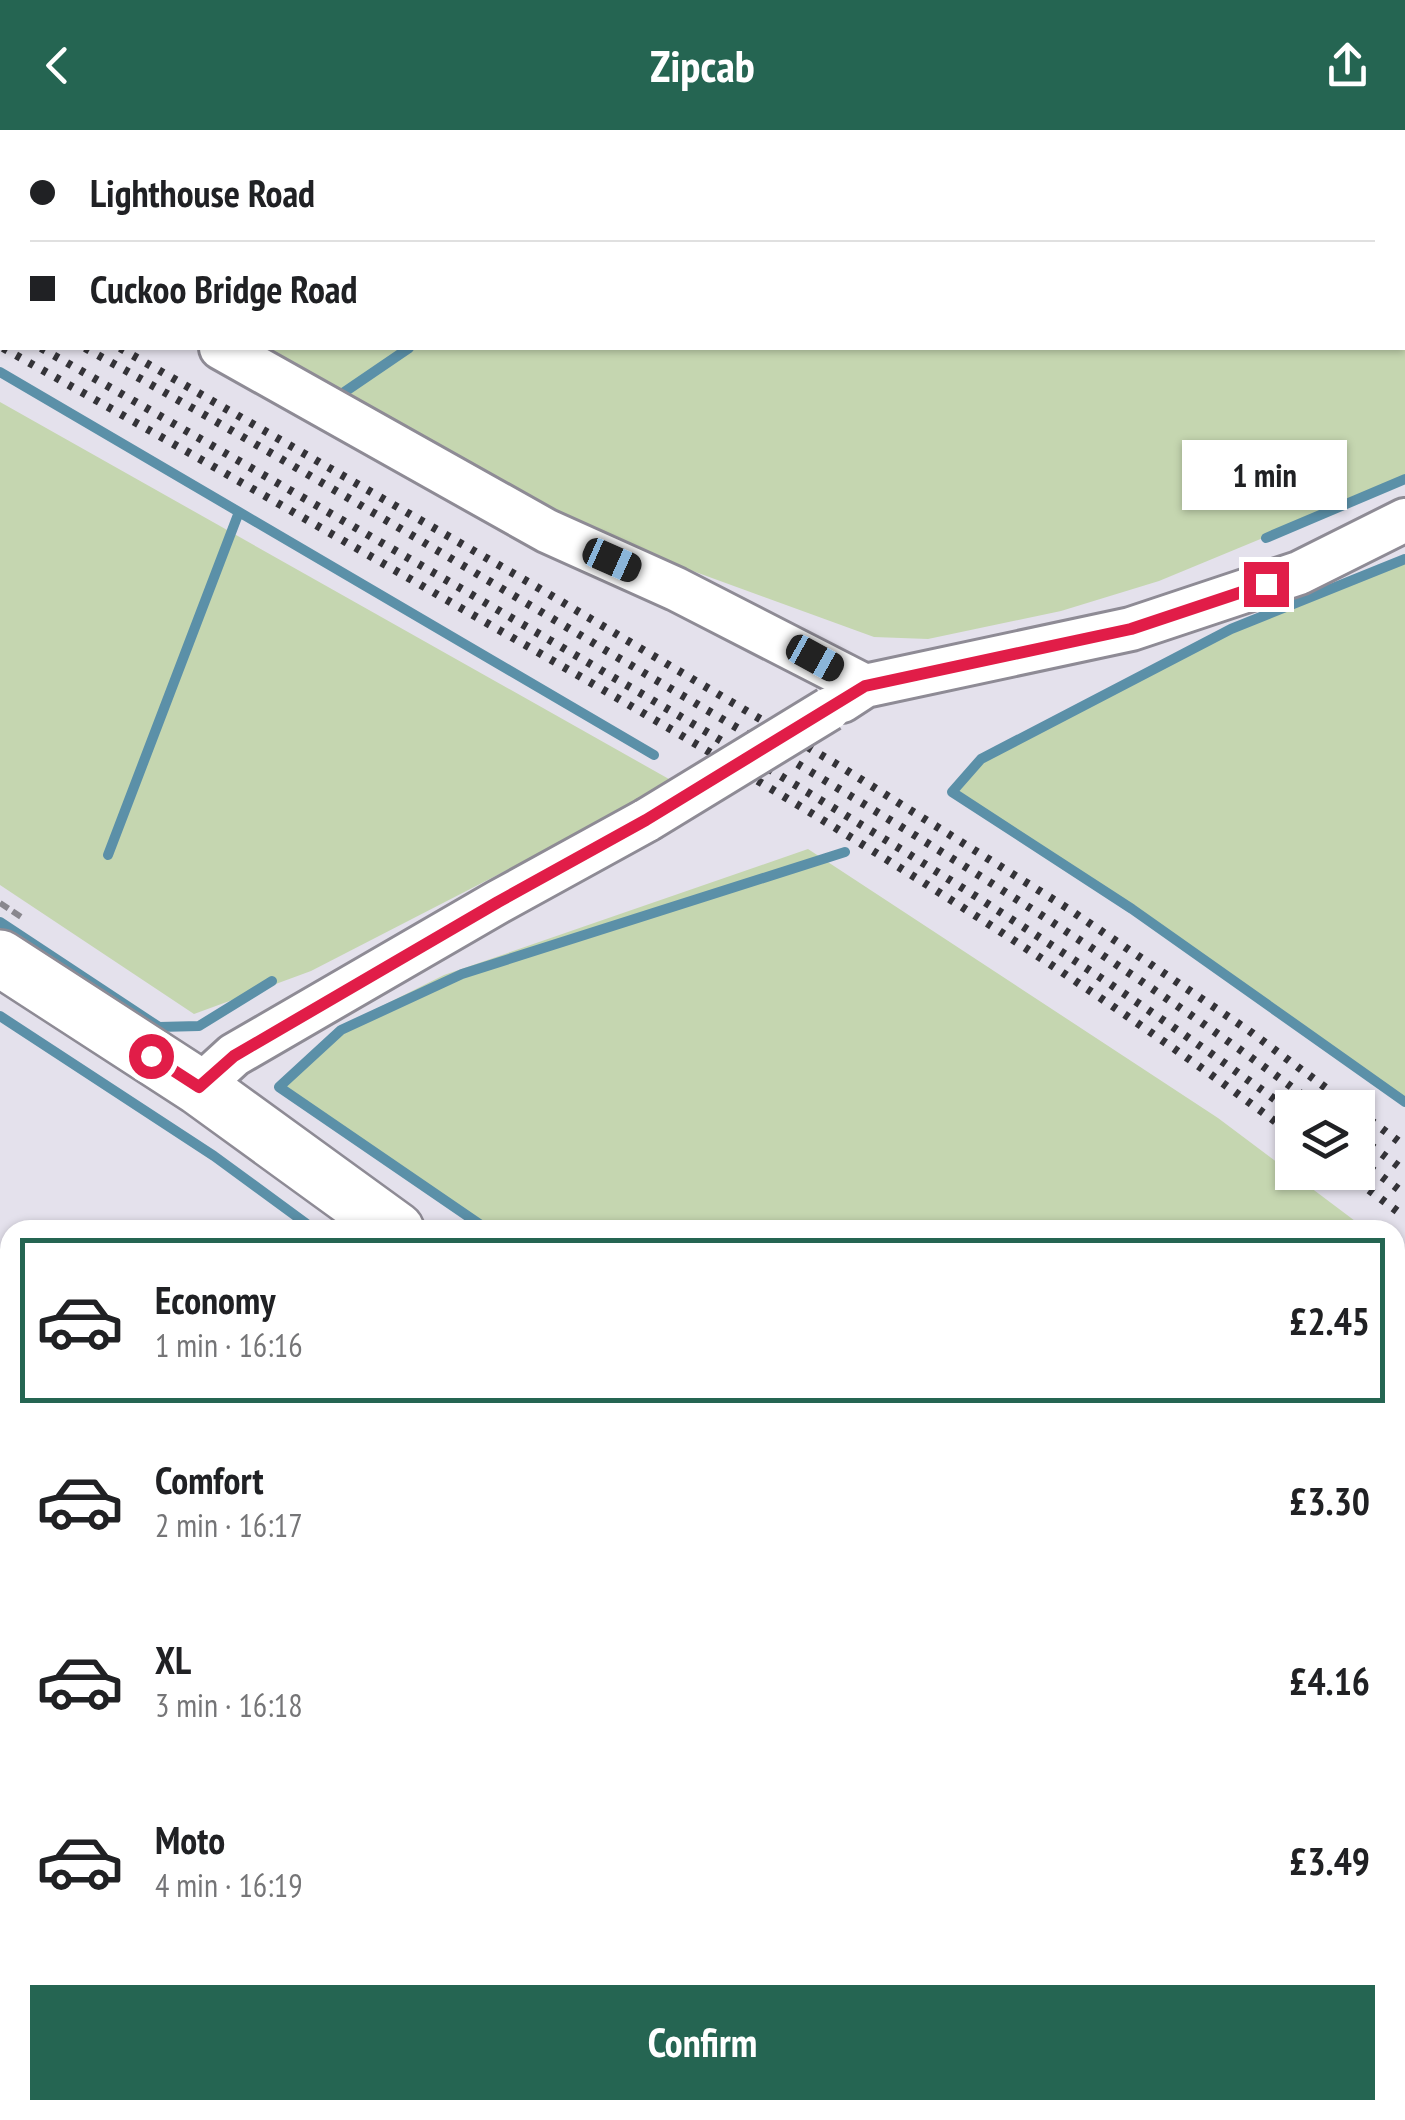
<!DOCTYPE html>
<html lang="en">
<head>
<meta charset="utf-8">
<style>
  :root { --surface:#fff; --page:#f6f6f6; --text:#202124; --muted:#757577; --line:#e0e0e0; --accent:#256552 }
  body { margin:0; font-family:"PT Sans Narrow",sans-serif; background:var(--page); color:var(--text); height:100vh; display:flex; flex-direction:column; font-size:38px; white-space:nowrap }
  * { box-sizing:border-box; margin:0 }
  p { font-size:32px; color:var(--muted) }
  .icon { flex:none; width:55px; height:55px; fill:none; stroke:currentColor; stroke-width:2; stroke-linecap:round; stroke-linejoin:round }
  .map { position:relative; flex:1; overflow:hidden }
  .details { position:absolute; left:0px; top:1090px; width:1405px; height:900px; display:flex; flex-direction:column; background:var(--surface); border-radius:30px 30px 0 0; box-shadow:0 2px 8px #0004 }
  .details>* { flex:none }
  .guide { position:absolute; left:0px; top:0px; width:1405px; height:220px; box-shadow:0 2px 8px #0004; display:grid; align-content:center; height:220px; padding:0 30px; background:var(--surface) }
  .buttons { position:absolute; left:1275px; top:960px; display:grid; gap:20px }
  .buttons a { display:grid; place-items:center; width:100px; height:100px; border-radius:0px; background:var(--surface); box-shadow:0 2px 8px #0004; font-size:50px }
  .end { position:absolute; width:45px; height:45px; margin:-22px; border:12px solid #e11d48; background:#fff; box-shadow:0 0 0 5px #fff }
  .from { border-radius:50% }
  .bubble { position:absolute; height:70px; border-radius:0px; background:var(--surface); box-shadow:0 2px 8px #0004; font-size:32px; font-weight:700; line-height:70px; text-align:center }
  .car { position:absolute; width:30px; height:60px; margin:-30px -15px; border-radius:12px; box-shadow:0 0 8px 2px #0007; background:linear-gradient(#222 24%,#8ab4d8 0 40%,#222 0 76%,#8ab4d8 0 86%,#222 0) }
  .guide b { display:flex; align-items:center; gap:35px; height:95px; font-size:38px }
  .guide b+b { border-top:2px solid var(--line) }
  .guide i { width:25px; height:25px; background:var(--text) }
  ul { padding:18px 0 0; list-style:none }
  li { display:flex; align-items:center; gap:30px; height:165px; margin:0 20px 15px; padding:0 10px; border:5px solid transparent; border-radius:0px }
  li div { flex:1 }
  li b { display:block; font-size:38px }
  li em { font-style:normal; font-weight:700 }
  li.selected { border-color:var(--accent) }
  li>.icon { width:90px; height:90px; stroke-width:1.5 }
  .action { display:flex; gap:20px; margin-top:auto; padding:20px 30px }
  .action a { flex:1; height:115px; border-radius:0px; background:var(--accent); color:#fff; font-size:40px; font-weight:700; line-height:115px; text-align:center }
  header { display:flex; justify-content:space-between; align-items:center; height:130px; padding:0 30px; background:var(--accent); color:#fff; font-size:45px; font-weight:700 }
  .map>svg:first-child { display:block }
  .green { fill:#c5d6b0 }
  .lines { fill:none; stroke-linecap:round; stroke-linejoin:round }
  .stream { stroke:#5b90a8; stroke-width:10 }
  .building { fill:#b29eda; stroke:#7a7780; stroke-width:2.5 }
  .minor-casing { stroke:#8e8b95; stroke-width:48 }
  .major-casing { stroke:#8e8b95; stroke-width:60 }
  .path { stroke:#89878e; stroke-width:6; stroke-dasharray:10 5; stroke-linecap:butt }
  .minor { stroke:#fff; stroke-width:42 }
  .major { stroke:#fff; stroke-width:55 }
  .rail { stroke:#343338; stroke-width:8; stroke-dasharray:5 10; stroke-linecap:butt }
  .minor-bridge-casing { stroke:#8e8b95; stroke-width:48; stroke-linecap:butt }
  .minor-bridge { stroke:#fff; stroke-width:42 }
  .route { stroke:#e11d48; stroke-width:12 }
</style>
</head>
<body>
<header><svg class="icon" aria-label="back" viewBox="0 0 24 24"><path d="M15 5l-7 7 7 7"/></svg>Zipcab<svg class="icon" aria-label="share" viewBox="0 0 24 24"><path d="M12 15V3M7 8l5-5 5 5M5 13v7h14v-7"/></svg></header>
<div class="map">
<svg width="1405" height="1990" viewBox="0 0 1405 1990">
  <rect width="100%" height="100%" fill="#e4e1ec"/>
  <path class="green" d="M0,0H1405V349L1159,451L1061,481L928,509L874,507L605,409L257,218H1402V2H2V67L0,66Z
    M0,272L676,653L311,841L194,884L0,755Z
    M1405,429V972L1132,779L952,662L981,629L1231,499Z
    M808,719L1218,988L1367,1100H492L283,958L352,891L444,845Z
    M1395,1121L1405,1128V1656L1395,1650Z"/>
  <g class="lines">
    <path class="stream" d="M44,0L45,2
      M1212,0L1215,2
      M702,2L704,0
      M1402,191L1405,193
      M0,242L654,625
      M340,265L409,218
      M1266,408L1405,349
      M1405,429L1231,499L981,629L952,662L1132,779L1405,972
      M108,725L239,382
      M0,792L159,897L199,896L272,851
      M0,886L214,1026L315,1100
      M488,1100L279,957L341,900L462,844L845,722
      M1395,1292L1405,1287
      M1395,1548L1405,1562
      M1395,1632L1405,1637
      M1395,1850L1405,1857"/>
  </g>
  <path class="building" d="M0,1203L10,1210V1336L0,1329Z
    M0,1926L10,1928V1959L0,1956Z
    M17,1980H68L65,1990H14Z
    M132,1980L160,1990H124Z
    M368,1980H417L412,1990H391Z
    M934,1980H955L949,1990Z"/>
  <g class="lines">
    <defs>
      <path id="minor" d="M0,88L2,89
        M221,218L547,401L676,459L865,556
        M842,571L865,556L1131,499L1299,443L1405,390
        M199,957L234,925L498,772L647,690
        M283,1980L317,1990
        M648,1980L679,1990
        M1077,1980L1099,1990
        M109,1990L112,1980
        M533,1990L537,1980
        M768,1990L776,1980
        M1020,1990L1025,1980"/>
      <path id="major" d="M0,828L199,957L396,1100
        M1395,1793L1405,1797"/>
    </defs>
    <use href="#minor" class="minor-casing"/>
    <use href="#major" class="major-casing"/>
    <path class="path" d="M0,773L24,789
      M1395,1889L1405,1892"/>
    <use href="#minor" class="minor"/>
    <use href="#major" class="major"/>
    <path class="rail" d="M0,150L2,151
      M0,170L2,171
      M0,194L2,195
      M3,218C162,307 320,397 478,488C757,647 1035,812 1292,1004
      M41,218C232,327 422,435 611,546C845,682 1075,822 1292,982
      M85,218C268,319 447,426 627,533C864,672 1099,813 1320,978
      M120,218L530,453L838,635L1067,778L1248,900L1353,978
      M1358,981L1405,1016
      M1358,1006L1405,1041
      M1358,1029L1405,1064
      M1345,1042L1405,1087"/>
    <defs>
      <path id="minor-bridge" d="M647,690L829,579"/>
    </defs>
    <use href="#minor-bridge" class="minor-bridge-casing"/>
    <use href="#minor-bridge" class="minor-bridge"/>
  </g>
  <g class="lines">
    <path class="route" d="M151,926L199,957L234,926L498,772L646,690L865,556L1131,499L1266,454"/>
  </g>
</svg>
<div class="buttons">
<a><svg class="icon" aria-label="layers" viewBox="0 0 24 24"><path d="M12 4l9 5-9 5-9-5zM3 14l9 5 9-5"/></svg></a>
</div>
<i class="end from" style="left:151px;top:926px"></i>
<i class="end" style="left:1266px;top:454px"></i>
<div class="bubble" style="left:1182px;top:310px;width:165px">1 min</div>
<i class="car" style="left:612px;top:430px;rotate:114deg"></i>
<i class="car" style="left:815px;top:528px;rotate:119deg"></i>
<div class="guide">
<b><i class="from"></i>Lighthouse Road</b>
<b><i></i>Cuckoo Bridge Road</b>
</div>
<section class="details">
<ul>
<li class="selected"><svg class="icon" aria-label="car" viewBox="0 0 24 24"><path d="M5 17H2v-5l4-1 3-4h7l3 4 3 1v5h-3M9 17h6M6 11h13"/><circle cx="7" cy="17" r="2"/><circle cx="17" cy="17" r="2"/></svg><div><b>Economy</b><p>1 min · 16:16</p></div><em>£2.45</em></li>
<li><svg class="icon" aria-label="car" viewBox="0 0 24 24"><path d="M5 17H2v-5l4-1 3-4h7l3 4 3 1v5h-3M9 17h6M6 11h13"/><circle cx="7" cy="17" r="2"/><circle cx="17" cy="17" r="2"/></svg><div><b>Comfort</b><p>2 min · 16:17</p></div><em>£3.30</em></li>
<li><svg class="icon" aria-label="car" viewBox="0 0 24 24"><path d="M5 17H2v-5l4-1 3-4h7l3 4 3 1v5h-3M9 17h6M6 11h13"/><circle cx="7" cy="17" r="2"/><circle cx="17" cy="17" r="2"/></svg><div><b>XL</b><p>3 min · 16:18</p></div><em>£4.16</em></li>
<li><svg class="icon" aria-label="car" viewBox="0 0 24 24"><path d="M5 17H2v-5l4-1 3-4h7l3 4 3 1v5h-3M9 17h6M6 11h13"/><circle cx="7" cy="17" r="2"/><circle cx="17" cy="17" r="2"/></svg><div><b>Moto</b><p>4 min · 16:19</p></div><em>£3.49</em></li>
</ul>
<div class="action"><a>Confirm</a></div>
</section>
</div>
</body>
</html>
